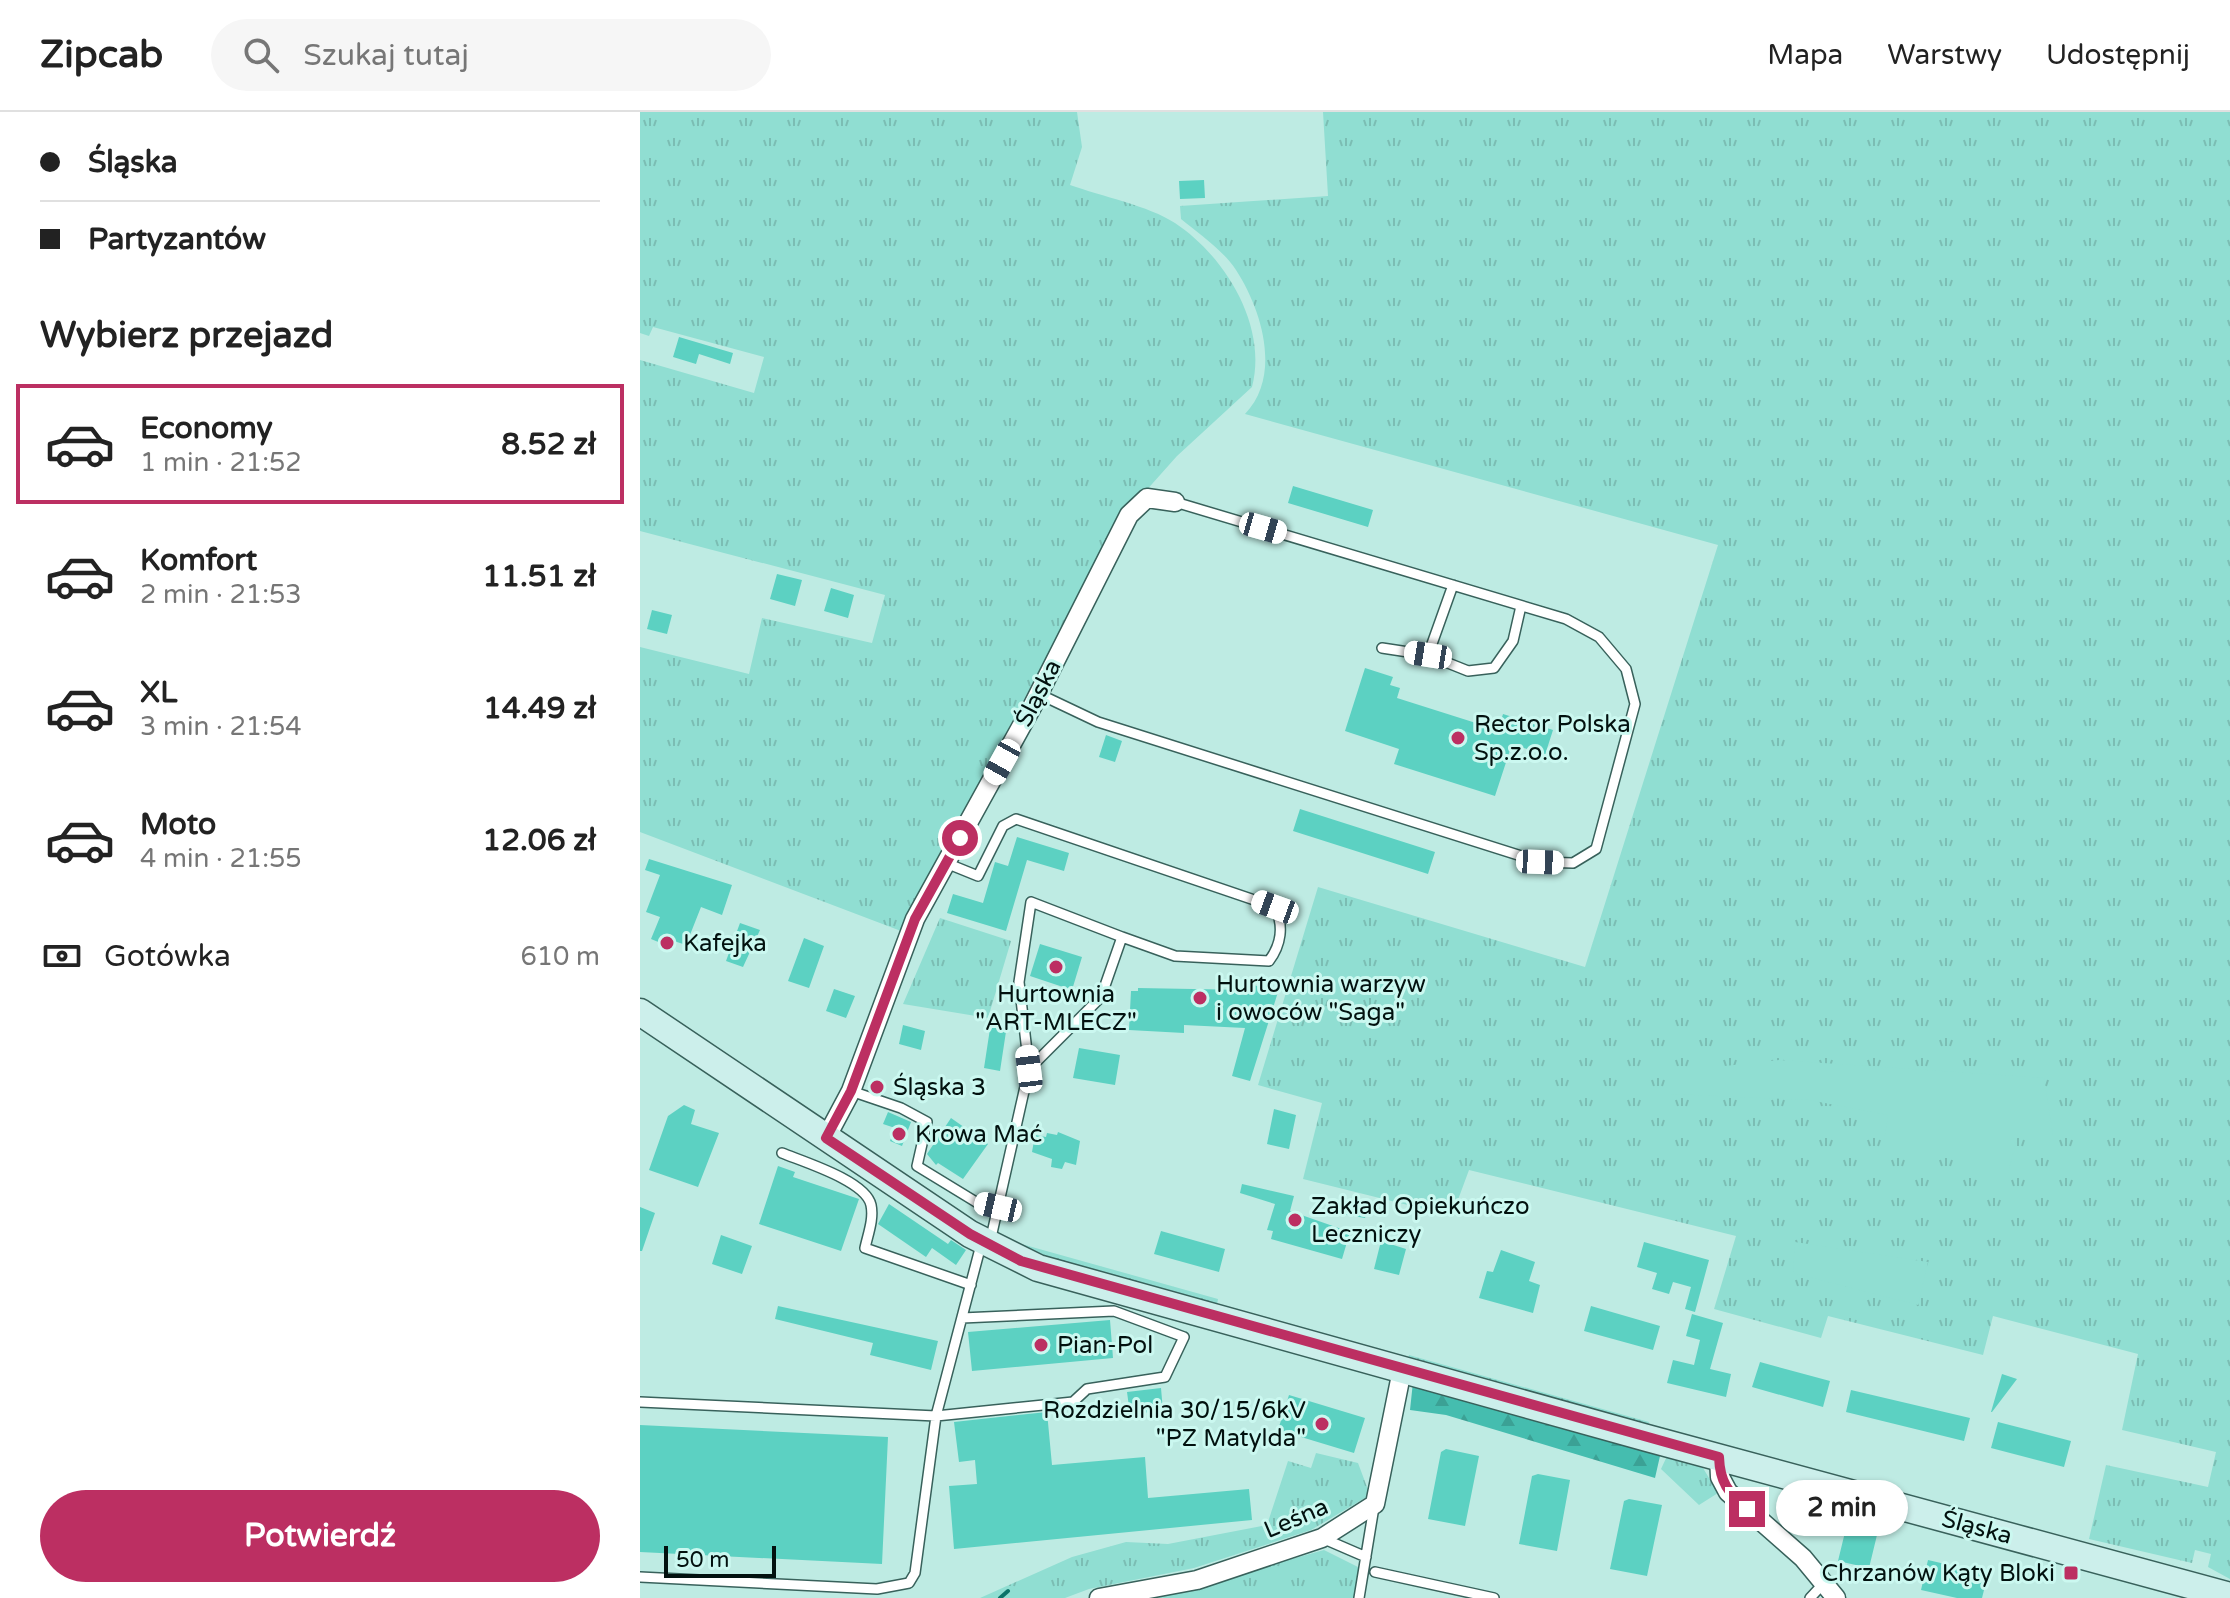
<!DOCTYPE html>
<html lang="pl">
<head>
<meta charset="utf-8">
<style>
  :root { --surface:#fff; --page:#f6f6f6; --text:#222; --muted:#767676; --line:#e0e0e0; --accent:#bc2f62 }
  body { margin:0; font-family:"Varela Round",sans-serif; background:var(--page); color:var(--text); height:100vh; display:flex; flex-direction:column; font-size:30px; white-space:nowrap }
  * { box-sizing:border-box; margin:0 }
  p { font-size:26px; color:var(--muted) }
  .icon { flex:none; width:44px; height:44px; fill:none; stroke:currentColor; stroke-width:2; stroke-linecap:round; stroke-linejoin:round }
  .map { position:relative; flex:1; overflow:hidden }
  .side { display:flex; flex-direction:column; background:var(--surface); width:640px }
  .side>* { flex:none }
  .hud { display:grid; align-content:center; height:176px; padding:0 40px; background:var(--surface) }
  .scale { position:absolute; left:24px; bottom:20px; width:112px; box-sizing:border-box; padding-left:8px; border:4px solid #02110f; border-top:0; font-size:22px; line-height:28px; white-space:nowrap; color:#02110f; -webkit-text-stroke:6px #cbf8f0; paint-order:stroke }
  .end { position:absolute; width:36px; height:36px; margin:-18px; border:10px solid #bc2f62; background:#fff; box-shadow:0 0 0 4px #fff }
  .from { border-radius:50% }
  .bubble { position:absolute; height:56px; border-radius:28px; background:var(--surface); box-shadow:0 2px 6px #0004; font-size:26px; font-weight:800; line-height:56px; text-align:center }
  .car { position:absolute; width:24px; height:48px; margin:-24px -12px; border-radius:10px; box-shadow:0 0 6px 2px #0007; background:linear-gradient(#fff 24%,#345 0 40%,#fff 0 76%,#345 0 86%,#fff 0) }
  .hud b { display:flex; align-items:center; gap:28px; height:76px; font-size:30px }
  .hud b+b { border-top:2px solid var(--line) }
  .hud i { width:20px; height:20px; background:var(--text) }
  ul { padding:0; list-style:none }
  li { display:flex; align-items:center; gap:24px; height:120px; margin:0 16px 12px; padding:0 24px; border:4px solid transparent; border-radius:0px }
  li div { flex:1 }
  li b { display:block; font-size:30px }
  li em { font-style:normal; font-weight:800 }
  li.selected { border-color:var(--accent) }
  li>.icon { width:72px; height:72px; stroke-width:1.5 }
  h2 { padding:0 40px; font-size:36px; line-height:96px }
  .pay { display:flex; align-items:center; gap:20px; height:88px; padding:0 40px; font-size:30px }
  .pay p { margin-inline-start:auto }
  .cta { display:flex; gap:16px; margin-top:auto; padding:16px 40px }
  .cta a { flex:1; height:92px; border-radius:48px; background:var(--accent); color:#fff; font-size:32px; font-weight:800; line-height:92px; text-align:center }
  header { display:flex; align-items:center; gap:48px; box-sizing:border-box; height:112px; padding:0 40px; background:var(--surface); border-bottom:2px solid var(--line) }
  header strong { font-size:38px }
  nav { display:flex; gap:44px; margin-inline-start:auto; font-size:28px }
  .search { width:560px; height:72px; background:var(--page); display:flex; align-items:center; gap:20px; box-sizing:border-box; padding:0 28px; border-radius:44px; color:var(--muted); font-size:30px }
  main { display:flex; flex:1; min-height:0 }
  .map>svg:first-child { display:block }
  .grass { fill:url(#grass-tufts) }
  .forest { fill:url(#forest-firs) }
  .garden { fill:#90ded2 }
  .lines { fill:none; stroke-linecap:round; stroke-linejoin:round }
  .stream { stroke:#0c7369; stroke-width:4 }
  .building { fill:#5cd1c2 }
  .service-casing { stroke:#38615b; stroke-width:12 }
  .minor-casing { stroke:#38615b; stroke-width:21 }
  .secondary-casing { stroke:#38615b; stroke-width:29 }
  .service { stroke:#fff; stroke-width:9 }
  .minor { stroke:#fff; stroke-width:18 }
  .secondary { stroke:#ccefeb; stroke-width:26 }
  .route { stroke:#bc2f62; stroke-width:10 }
  .poi-dot { fill:#bc2f62; stroke:#cbf8f0; stroke-width:3 }
  .labels { text-anchor:middle; stroke-width:6; stroke-linejoin:round; paint-order:stroke }
  .street-label { font-size:24px; fill:#02110f; stroke:#cbf8f0 }
  .poi-label { font-size:24px; fill:#02110f; stroke:#cbf8f0; text-anchor:start }
</style>
</head>
<body>
<header>
<strong>Zipcab</strong>
<div class="search"><svg class="icon" aria-label="search" viewBox="0 0 24 24"><circle cx="10" cy="10" r="6"/><path d="M15 15l6 6"/></svg>Szukaj tutaj</div>
<nav><a>Mapa</a><a>Warstwy</a><a>Udostępnij</a></nav>
</header>
<main>
<section class="side">
<div class="hud">
<b><i class="from"></i>Śląska</b>
<b><i></i>Partyzantów</b>
</div>
<h2>Wybierz przejazd</h2>
<ul>
<li class="selected"><svg class="icon" aria-label="car" viewBox="0 0 24 24"><path d="M5 17H2v-5l4-1 3-4h7l3 4 3 1v5h-3M9 17h6M6 11h13"/><circle cx="7" cy="17" r="2"/><circle cx="17" cy="17" r="2"/></svg><div><b>Economy</b><p>1 min · 21:52</p></div><em>8.52 zł</em></li>
<li><svg class="icon" aria-label="car" viewBox="0 0 24 24"><path d="M5 17H2v-5l4-1 3-4h7l3 4 3 1v5h-3M9 17h6M6 11h13"/><circle cx="7" cy="17" r="2"/><circle cx="17" cy="17" r="2"/></svg><div><b>Komfort</b><p>2 min · 21:53</p></div><em>11.51 zł</em></li>
<li><svg class="icon" aria-label="car" viewBox="0 0 24 24"><path d="M5 17H2v-5l4-1 3-4h7l3 4 3 1v5h-3M9 17h6M6 11h13"/><circle cx="7" cy="17" r="2"/><circle cx="17" cy="17" r="2"/></svg><div><b>XL</b><p>3 min · 21:54</p></div><em>14.49 zł</em></li>
<li><svg class="icon" aria-label="car" viewBox="0 0 24 24"><path d="M5 17H2v-5l4-1 3-4h7l3 4 3 1v5h-3M9 17h6M6 11h13"/><circle cx="7" cy="17" r="2"/><circle cx="17" cy="17" r="2"/></svg><div><b>Moto</b><p>4 min · 21:55</p></div><em>12.06 zł</em></li>
</ul>
<div class="pay"><svg class="icon" aria-label="cash" viewBox="0 0 24 24"><path d="M3 7h18v10H3z"/><circle cx="12" cy="12" r="2"/></svg>Gotówka<p>610 m</p></div>
<div class="cta"><a>Potwierdź</a></div>
</section>
<div class="map">
<svg width="1590" height="1486" viewBox="0 0 1590 1486">
  <defs>
    <pattern id="grass-tufts" width="24" height="20" patternUnits="userSpaceOnUse" patternTransform="scale(2)"><rect width="24" height="20" fill="#90ded2"/><path d="M3 7l-1-3M5 7V3M7 7l1-3M15 17l-1-3M17 17v-4M19 17l1-3" fill="none" stroke="#7bbdb3"/></pattern>
    <pattern id="forest-firs" width="22" height="20" patternUnits="userSpaceOnUse" patternTransform="scale(2)"><rect width="22" height="20" fill="#45bdaf"/><path d="M5 1l3.5 6h-7zM16 11l3.5 6h-7z" fill="#3ba195"/></pattern>
  </defs>
  <rect width="100%" height="100%" fill="#beebe3"/>
  <path class="grass" d="M0,0H437L442,35L430,73C461,84 509,94 535,111C585,144 628,214 612,275L537,344L504,381L486,395L261,819L0,720V535L109,562L122,506L232,531L245,483L0,419V248L114,281L124,245L13,215L9,224L0,221Z
    M683,0H1590V1467L1568,1455L1571,1442L1555,1438L1552,1451L1449,1427L1466,1353L1568,1375L1576,1340L1482,1318L1498,1242L1353,1204L1343,1243L1188,1204L1181,1226L1074,1197L1096,1124L829,1058L812,1104L663,1067L682,991L618,973L678,775L945,855L1078,433L605,302C642,264 622,198 596,158C583,138 559,122 541,107L540,94L688,84Z
    M300,806L371,829L348,906L263,892Z
    M367,1128L578,1187L576,1199L401,1149Z
    M769,1243L1009,1310L1006,1320L767,1254Z
    M676,1341L718,1351L730,1383L671,1418L554,1456L449,1477L425,1486H340L432,1445L486,1430L528,1432L627,1413L648,1349L671,1356Z
    M1028,1342L1063,1356L1078,1381L1059,1393L1021,1357Z
    M684,1438L722,1457L716,1486H491L557,1473Z"/>
  <path class="forest" d="M773,1270L1020,1344L1015,1366L806,1303L770,1298Z"/>
  <path class="garden" d="M1139,948L1404,966L1413,1023H1378L1368,1061L1244,1030L1248,1003L1169,988L1031,982V960Z
    M1155,1130L1288,1150L1278,1193L1153,1161Z"/>
  <g class="lines">
    <path class="stream" d="M360,1486L368,1479"/>
  </g>
  <path class="building" d="M564,68L565,86L540,87L539,69Z
    M39,225L93,241L90,252L59,242L56,252L33,245Z
    M653,374L733,398L728,415L648,391Z
    M137,462L162,468L155,494L130,487Z
    M191,476L214,483L208,506L184,499Z
    M12,498L32,503L27,522L7,517Z
    M725,556L753,565L750,573L760,576L757,586L858,618L863,602L913,618L905,643L872,632L855,684L754,652L759,637L705,619Z
    M466,623L482,629L475,650L459,645Z
    M660,697L795,740L788,762L653,719Z
    M377,725L429,741L424,759L387,748L366,819L307,801L313,782L343,791L355,750L368,754Z
    M9,747L92,773L82,803L61,795L46,833L31,828L28,834L11,827L20,805L6,800L20,763L5,758Z
    M100,811L120,818L103,855L86,849Z
    M164,826L184,834L169,876L148,869Z
    M400,832L442,845L432,878L390,864Z
    M610,872L638,880L610,969L592,964L605,916L544,913V921L489,918L491,879H498V876L608,878Z
    M194,877L215,884L206,906L186,899Z
    M351,910L367,913L360,959L344,956Z
    M263,913L285,919L281,938L259,932Z
    M439,936L480,943L475,973L433,966Z
    M44,993L55,998L51,1012L79,1021L58,1075L9,1058L28,1004Z
    M634,997L656,1003L649,1037L627,1032Z
    M248,1000L271,1010L262,1034L250,1029L255,1016L243,1012Z
    M311,1006L348,1032L323,1067L298,1051L296,1053L287,1042Z
    M418,1020L440,1029L436,1053L425,1050L422,1057L411,1055L412,1047L392,1040L395,1023L406,1025L407,1021L417,1023Z
    M138,1054L155,1060L153,1065L219,1087L201,1139L119,1112Z
    M602,1072L654,1084L650,1099L710,1120L702,1147L631,1127L633,1119L627,1118L635,1092L600,1081Z
    M698,1089L729,1094L725,1106L695,1101Z
    M249,1092L308,1132L311,1128L326,1138L316,1153L292,1136L286,1145L238,1112Z
    M0,1095L15,1101L2,1139H0Z
    M521,1119L585,1137L579,1160L514,1142Z
    M81,1123L112,1134L102,1162L72,1152Z
    M741,1129L766,1137L759,1163L734,1157Z
    M1004,1130L1069,1148L1055,1200L1045,1197L1051,1175L1033,1170L1029,1182L1012,1177L1017,1161L997,1155Z
    M861,1138L895,1150L889,1169L900,1173L893,1201L839,1186L847,1159L853,1160Z
    M138,1194L298,1229L291,1258L230,1243L233,1231L135,1207Z
    M951,1194L1020,1214L1013,1238L944,1219Z
    M1052,1202L1083,1211L1070,1257L1091,1262L1086,1285L1027,1271L1033,1248L1054,1253L1060,1228L1046,1224Z
    M470,1208L473,1246L332,1259L328,1220Z
    M1120,1250L1190,1269L1183,1295L1112,1275Z
    M1362,1262L1377,1267L1352,1300H1351Z
    M521,1276L523,1299L490,1302L487,1280Z
    M1211,1278L1330,1306L1324,1329L1206,1300Z
    M649,1283L725,1306L714,1341L638,1318Z
    M407,1300L412,1353L505,1345L508,1386L609,1377L612,1408L314,1437L309,1374L337,1372L335,1348L319,1350L314,1310Z
    M1358,1310L1431,1329L1424,1355L1351,1336Z
    M0,1313L248,1325L242,1452L0,1440Z
    M806,1337L839,1344L825,1414L788,1407L801,1340Z
    M898,1362L930,1368L917,1439L879,1432L892,1364Z
    M989,1387L1022,1393L1007,1464L970,1457L984,1389Z
    M1206,1416L1237,1423L1229,1456L1198,1449Z
    M1288,1448L1348,1462L1342,1486H1317L1281,1478Z"/>
  <g class="lines">
    <defs>
      <path id="service" d="M742,536L788,543L828,559L854,556L873,529L881,494
        M788,543L813,473
        M399,582L458,610L900,750L933,751L956,737L995,592L986,557L959,525L926,507L535,390
        M306,751L338,764L363,714L376,707L635,795C644,814 641,833 629,849L535,844L482,825
        M211,979L261,996L287,1010L277,1054L336,1090L358,1095
        M142,1041C164,1050 226,1069 231,1093C234,1107 228,1122 225,1136L331,1173
        M350,1130L389,957L379,870L391,790L482,825L461,885L389,957
        M0,1290L296,1304L433,1290L447,1277L525,1265L544,1225L474,1199L322,1206
        M682,1426L726,1445
        M735,1460L854,1486
        M0,1465L237,1477L269,1471L275,1461L296,1304L342,1129
        M719,1486L734,1395
        M1170,1486L1184,1471"/>
      <path id="minor" d="M186,1026L211,979L275,807L392,595L489,403L507,386L535,390
        M1079,1345L1080,1365L1088,1380L1163,1446L1196,1486
        M459,1486L557,1468L682,1426L735,1392L762,1258"/>
      <path id="secondary" d="M0,900L330,1122L398,1156L1007,1326L1590,1484"/>
    </defs>
    <use href="#service" class="service-casing"/>
    <use href="#minor" class="minor-casing"/>
    <use href="#secondary" class="secondary-casing"/>
    <use href="#service" class="service"/>
    <use href="#minor" class="minor"/>
    <use href="#secondary" class="secondary"/>
  </g>
  <g class="lines">
    <path class="route" d="M320,726L275,807L211,979L186,1026L330,1122L381,1149L1079,1345C1080,1371 1088,1380 1107,1397"/>
  </g>
  <g class="poi-dot">
    <circle cx="818" cy="626" r="8"/>
    <circle cx="27" cy="831" r="8"/>
    <circle cx="416" cy="855" r="8"/>
    <circle cx="560" cy="886" r="8"/>
    <circle cx="237" cy="975" r="8"/>
    <circle cx="259" cy="1022" r="8"/>
    <circle cx="655" cy="1108" r="8"/>
    <circle cx="401" cy="1233" r="8"/>
    <circle cx="682" cy="1312" r="8"/>
    <rect x="1423" y="1453" width="16" height="16" rx="4"/>
  </g>
  <g class="labels">
    <g class="street-label">
      <text transform="translate(398 581) rotate(-63)" y="8">Śląska</text>
      <text transform="translate(656 1406) rotate(-23)" y="8">Leśna</text>
      <text transform="translate(1337 1415) rotate(15)" y="8">Śląska</text>
    </g>
    <g class="poi-label">
      <text x="834" y="620">Rector Polska<tspan x="834" dy="28">Sp.z.o.o.</tspan></text>
      <text x="43" y="839">Kafejka</text>
      <text x="576" y="880">Hurtownia warzyw<tspan x="576" dy="28">i owoców "Saga"</tspan></text>
      <text x="416" y="890" text-anchor="middle">Hurtownia<tspan x="416" dy="28">"ART-MLECZ"</tspan></text>
      <text x="253" y="983">Śląska 3</text>
      <text x="275" y="1030">Krowa Mać</text>
      <text x="671" y="1102">Zakład Opiekuńczo<tspan x="671" dy="28">Leczniczy</tspan></text>
      <text x="417" y="1241">Pian-Pol</text>
      <text x="666" y="1306" text-anchor="end">Rozdzielnia 30/15/6kV<tspan x="666" dy="28">"PZ Matylda"</tspan></text>
      <text x="1415" y="1469" text-anchor="end">Chrzanów Kąty Bloki</text>
    </g>
  </g>
</svg>
<div class="scale">50 m</div>
<i class="end from" style="left:320px;top:726px"></i>
<i class="end" style="left:1107px;top:1397px"></i>
<div class="bubble" style="left:1136px;top:1368px;width:132px">2 min</div>
<i class="car" style="left:623px;top:416px;rotate:106deg"></i>
<i class="car" style="left:788px;top:543px;rotate:279deg"></i>
<i class="car" style="left:362px;top:650px;rotate:209deg"></i>
<i class="car" style="left:900px;top:750px;rotate:92deg"></i>
<i class="car" style="left:635px;top:795px;rotate:290deg"></i>
<i class="car" style="left:389px;top:957px;rotate:353deg"></i>
<i class="car" style="left:358px;top:1095px;rotate:283deg"></i>
</div>
</main>
</body>
</html>
